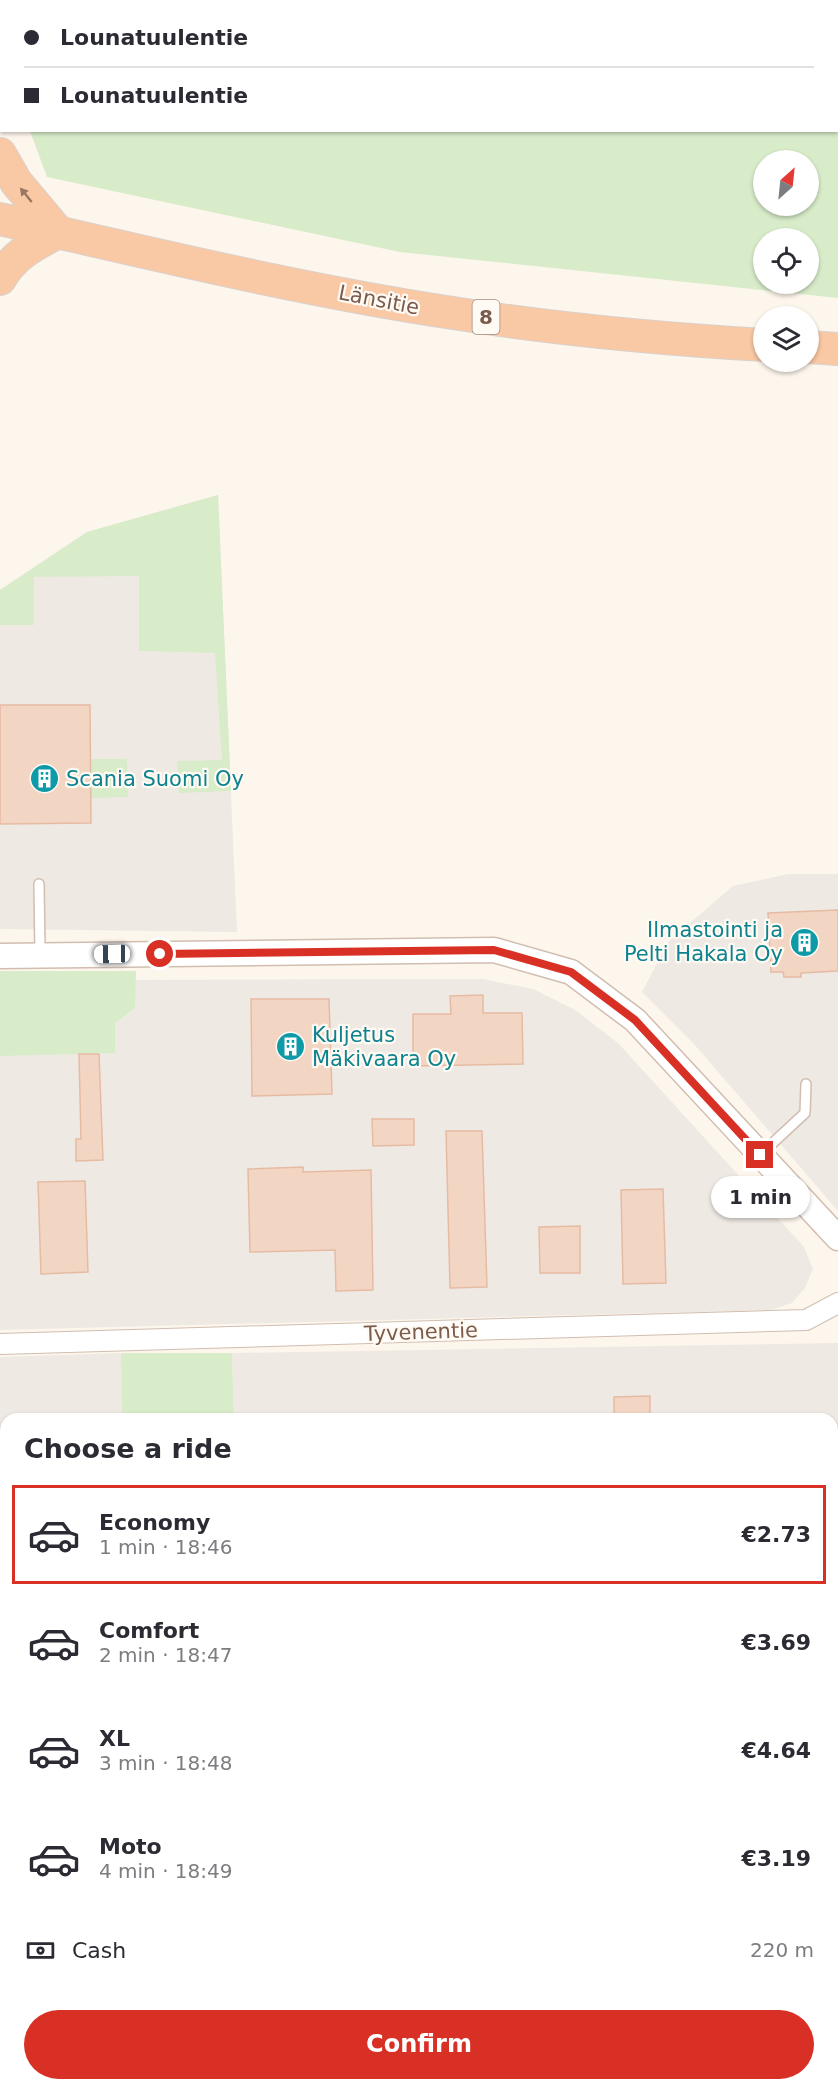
<!DOCTYPE html>
<html lang="en">
<head>
<meta charset="utf-8">
<style>
  :root { --surface:#fff; --page:#f2f2f3; --text:#2b2b33; --muted:#7c7c81; --line:#e1e1e2; --accent:#d93025 }
  body { margin:0; font-family:"DejaVu Sans",sans-serif; background:var(--page); color:var(--text); height:100vh; display:flex; flex-direction:column; font-size:22px; white-space:nowrap }
  * { box-sizing:border-box; margin:0 }
  p { font-size:20px; color:var(--muted) }
  .icon { flex:none; width:33px; height:33px; fill:none; stroke:currentColor; stroke-width:2; stroke-linecap:round; stroke-linejoin:round }
  .map { position:relative; flex:1; overflow:hidden }
  .side { position:absolute; left:0px; top:1413px; width:838px; height:678px; display:flex; flex-direction:column; background:var(--surface); border-radius:18px 18px 0 0; box-shadow:0 2px 4px #0004 }
  .side>* { flex:none }
  .hud { position:absolute; left:0px; top:0px; width:838px; height:132px; box-shadow:0 2px 4px #0004; display:grid; align-content:center; height:132px; padding:0 24px; background:var(--surface) }
  .needle { width:39px; rotate:27deg }
  .controls { position:absolute; left:753px; top:150px; display:grid; gap:12px }
  .controls a { display:grid; place-items:center; width:66px; height:66px; border-radius:50%; background:var(--surface); box-shadow:0 2px 4px #0004; font-size:30px }
  .end { position:absolute; width:27px; height:27px; margin:-14px; border:8px solid #d93025; background:#fff; box-shadow:0 0 0 3px #fff }
  .from { border-radius:50% }
  .bubble { position:absolute; height:42px; border-radius:21px; background:var(--surface); box-shadow:0 2px 4px #0004; font-size:20px; font-weight:700; line-height:42px; text-align:center }
  .car { position:absolute; width:18px; height:36px; margin:-18px -9px; border-radius:8px; box-shadow:0 0 4px 2px #0007; background:linear-gradient(#fff 24%,#345 0 40%,#fff 0 76%,#345 0 86%,#fff 0) }
  .hud b { display:flex; align-items:center; gap:21px; height:57px; font-size:22px }
  .hud b+b { border-top:2px solid var(--line) }
  .hud i { width:15px; height:15px; background:var(--text) }
  ul { padding:0; list-style:none }
  li { display:flex; align-items:center; gap:18px; height:99px; margin:0 12px 9px; padding:0 12px; border:3px solid transparent; border-radius:0px }
  li div { flex:1 }
  li b { display:block; font-size:22px }
  li em { font-style:normal; font-weight:700 }
  li.active { border-color:var(--accent) }
  li>.icon { width:54px; height:54px; stroke-width:1.5 }
  h2 { padding:0 24px; font-size:27px; line-height:72px }
  .pay { display:flex; align-items:center; gap:15px; height:66px; padding:0 24px; font-size:22px }
  .pay p { margin-inline-start:auto }
  .action { display:flex; gap:12px; margin-top:auto; padding:12px 24px }
  .action a { flex:1; height:69px; border-radius:36px; background:var(--accent); color:#fff; font-size:24px; font-weight:700; line-height:69px; text-align:center }
  .map>svg:first-child { display:block }
  .residential { fill:#f5e8da }
  .industrial { fill:#efe9e4 }
  .green { fill:#d8ecc9; fill-rule:evenodd }
  .lines { fill:none; stroke-linecap:round; stroke-linejoin:round }
  .stream { stroke:#a5d3da; stroke-width:6 }
  .building { fill:#f3d5c3; stroke:#e6bba3; stroke-width:1.5 }
  .service-casing { stroke:#d1beb0; stroke-width:12 }
  .minor-casing { stroke:#d1beb0; stroke-width:22 }
  .tertiary-casing { stroke:#d1beb0; stroke-width:27 }
  .trunk-casing { stroke:#dad1cd; stroke-width:34 }
  .path { stroke:#d9b8a5; stroke-width:4; stroke-dasharray:1.5 4.5; stroke-linecap:butt }
  .service { stroke:#fff; stroke-width:9 }
  .minor { stroke:#fff; stroke-width:20 }
  .tertiary { stroke:#fff; stroke-width:24 }
  .trunk { stroke:#f9c8a4; stroke-width:32 }
  .oneway { fill:#9a7763 }
  .route { stroke:#d93025; stroke-width:8 }
  .labels { text-anchor:middle; stroke-width:4.5; stroke-linejoin:round; paint-order:stroke }
  .shield { fill:#fffaf3; stroke:#a28b7f; stroke-width:1.5 }
  .shield-label { font-size:20px; font-weight:bold; fill:#7a5c4d }
  .street-label { font-size:21px; fill:#7a5c4d; stroke:#fffaf3 }
  .culture-label { font-size:21px; fill:#0d838f; stroke:#fffaf3; text-anchor:start }
</style>
</head>
<body>
<div class="map">
<svg width="838" height="2091" viewBox="0 0 838 2091">
  <rect width="100%" height="100%" fill="#fdf6ec"/>
  <path class="residential" d="M6,2028V2085H158L162,2091H0V2031Z
    M297,2085H391L396,2091H288Z"/>
  <path class="industrial" d="M218,495L237,932L0,929V590L87,532Z
    M788,874H838V1211L694,1044L642,992L669,941L733,886Z
    M483,979L533,989L575,1010L618,1043L804,1247L813,1269L805,1288L792,1303L771,1310L0,1330V1056L101,980Z
    M838,1343V1559H832V1419H234L232,1353Z
    M121,1353L122,1419H6V1579H0V1357Z"/>
  <path class="green" d="M0,0H838V298L400,252L47,177L30,131L837,130V2H2L1,52ZM808,160V206H764V160ZM764,238H808V284H764Z
    M218,495L231,791L179,793L177,761L222,760L215,653L139,651V576L34,577V625H0V590L87,532Z
    M90,759H127L128,797L90,798Z
    M0,971H136L135,1008L115,1023V1053L0,1056Z
    M121,1353H232L234,1419H122Z
    M832,1559H838V1920H833Z
    M0,1579H6V2028L0,2031Z
    M158,2085H297L288,2091H162Z"/>
  <g class="lines">
    <path class="stream" d="M401,0L420,2
      M837,37H838"/>
  </g>
  <path class="building" d="M0,705H90L91,823L0,824Z
    M838,910V971L801,973V977H784L783,972H771L768,913Z
    M483,995V1013H522L523,1064L413,1066V1014H451L450,996Z
    M251,999H329L332,1094L252,1096Z
    M79,1054H99L103,1160L76,1161V1139H81Z
    M372,1119H414V1145L373,1146Z
    M446,1131H482L487,1287L450,1288Z
    M303,1167V1172L371,1170L373,1290L336,1291L335,1250L250,1252L248,1169Z
    M85,1181L88,1272L41,1274L38,1182Z
    M663,1189L666,1283L623,1284L621,1190Z
    M580,1226V1273H540L539,1227Z
    M650,1396V1419H614V1397Z"/>
  <g class="lines">
    <defs>
      <path id="service" d="M39,884L40,954
        M762,1153L805,1113L806,1084"/>
      <path id="minor" d="M0,1344L806,1320L838,1303"/>
      <path id="tertiary" d="M0,956L494,950L571,972L635,1020L838,1238"/>
      <path id="trunk" d="M0,154L16,182L58,232
        M0,219C150,253 300,290 453,313C555,329 660,339 764,345
        M0,279C13,255 34,245 58,232
        M808,347L838,349"/>
    </defs>
    <use href="#service" class="service-casing"/>
    <use href="#minor" class="minor-casing"/>
    <use href="#tertiary" class="tertiary-casing"/>
    <use href="#trunk" class="trunk-casing"/>
    <path class="path" d="M837,97H838
      M832,1597L838,1595
      M0,1663H6
      M832,1735H838"/>
    <use href="#service" class="service"/>
    <use href="#minor" class="minor"/>
    <use href="#tertiary" class="tertiary"/>
    <use href="#trunk" class="trunk"/>
  </g>
  <defs><path id="oneway-solid" d="M-6-.8H1V-3.2L6.5 0L1 3.2V.8H-6Z" transform="scale(1.5)"/></defs>
  <use class="oneway" href="#oneway-solid" transform="translate(26 195) rotate(-129)"/>
  <g class="lines">
    <path class="route" d="M160,954L494,950L571,972L635,1020L760,1155"/>
  </g>
  <defs>
    <symbol id="building-disc" viewBox="-11 -11 22 22"><circle r="9.5" fill="#0f9aa8" stroke="#fffaf3"/><path d="M-4-6H4V6H1V3H-1V6H-4ZM-2.5-4.3h1.7v1.8h-1.7ZM.8-4.3h1.7v1.8H.8ZM-2.5-1h1.7V.8h-1.7ZM.8-1h1.7V.8H.8Z" fill="#fff"/></symbol>
  </defs>
  <g fill-rule="evenodd">
    <use href="#building-disc" x="28" y="762" width="33" height="33"/>
    <use href="#building-disc" x="788" y="926" width="33" height="33"/>
    <use href="#building-disc" x="274" y="1030" width="33" height="33"/>
  </g>
  <g class="labels">
    <rect class="shield" x="472.5" y="300" width="27" height="34" rx="4.5"/>
    <g class="shield-label">
      <text x="486" y="324">8</text>
    </g>
    <g class="street-label">
      <text transform="translate(379 300) rotate(11)" y="7">Länsitie</text>
      <text transform="translate(421 1332) rotate(-2)" y="7">Tyvenentie</text>
    </g>
    <g class="culture-label">
      <text x="66" y="786">Scania Suomi Oy</text>
      <text x="783" y="937" text-anchor="end">Ilmastointi ja<tspan x="783" dy="24">Pelti Hakala Oy</tspan></text>
      <text x="312" y="1042">Kuljetus<tspan x="312" dy="24">Mäkivaara Oy</tspan></text>
    </g>
  </g>
</svg>
<div class="controls">
<a><svg class="needle" viewBox="-14 -14 28 28"><path d="M0-13l5 13h-10z" fill="#e53935"/><path d="M0 13l5-13h-10z" fill="#7c7c81"/></svg></a>
<a><svg class="icon" aria-label="locate" viewBox="0 0 24 24"><circle cx="12" cy="12" r="6"/><path d="M12 2v4M12 18v4M2 12h4M18 12h4"/></svg></a>
<a><svg class="icon" aria-label="layers" viewBox="0 0 24 24"><path d="M12 4l9 5-9 5-9-5zM3 14l9 5 9-5"/></svg></a>
</div>
<i class="end from" style="left:160px;top:954px"></i>
<i class="end" style="left:760px;top:1155px"></i>
<div class="bubble" style="left:711px;top:1176px;width:99px">1 min</div>
<i class="car" style="left:112px;top:954px;rotate:269deg"></i>
<div class="hud">
<b><i class="from"></i>Lounatuulentie</b>
<b><i></i>Lounatuulentie</b>
</div>
<section class="side">
<h2>Choose a ride</h2>
<ul>
<li class="active"><svg class="icon" aria-label="car" viewBox="0 0 24 24"><path d="M5 17H2v-5l4-1 3-4h7l3 4 3 1v5h-3M9 17h6M6 11h13"/><circle cx="7" cy="17" r="2"/><circle cx="17" cy="17" r="2"/></svg><div><b>Economy</b><p>1 min · 18:46</p></div><em>€2.73</em></li>
<li><svg class="icon" aria-label="car" viewBox="0 0 24 24"><path d="M5 17H2v-5l4-1 3-4h7l3 4 3 1v5h-3M9 17h6M6 11h13"/><circle cx="7" cy="17" r="2"/><circle cx="17" cy="17" r="2"/></svg><div><b>Comfort</b><p>2 min · 18:47</p></div><em>€3.69</em></li>
<li><svg class="icon" aria-label="car" viewBox="0 0 24 24"><path d="M5 17H2v-5l4-1 3-4h7l3 4 3 1v5h-3M9 17h6M6 11h13"/><circle cx="7" cy="17" r="2"/><circle cx="17" cy="17" r="2"/></svg><div><b>XL</b><p>3 min · 18:48</p></div><em>€4.64</em></li>
<li><svg class="icon" aria-label="car" viewBox="0 0 24 24"><path d="M5 17H2v-5l4-1 3-4h7l3 4 3 1v5h-3M9 17h6M6 11h13"/><circle cx="7" cy="17" r="2"/><circle cx="17" cy="17" r="2"/></svg><div><b>Moto</b><p>4 min · 18:49</p></div><em>€3.19</em></li>
</ul>
<div class="pay"><svg class="icon" aria-label="cash" viewBox="0 0 24 24"><path d="M3 7h18v10H3z"/><circle cx="12" cy="12" r="2"/></svg>Cash<p>220 m</p></div>
<div class="action"><a>Confirm</a></div>
</section>
</div>
</body>
</html>
